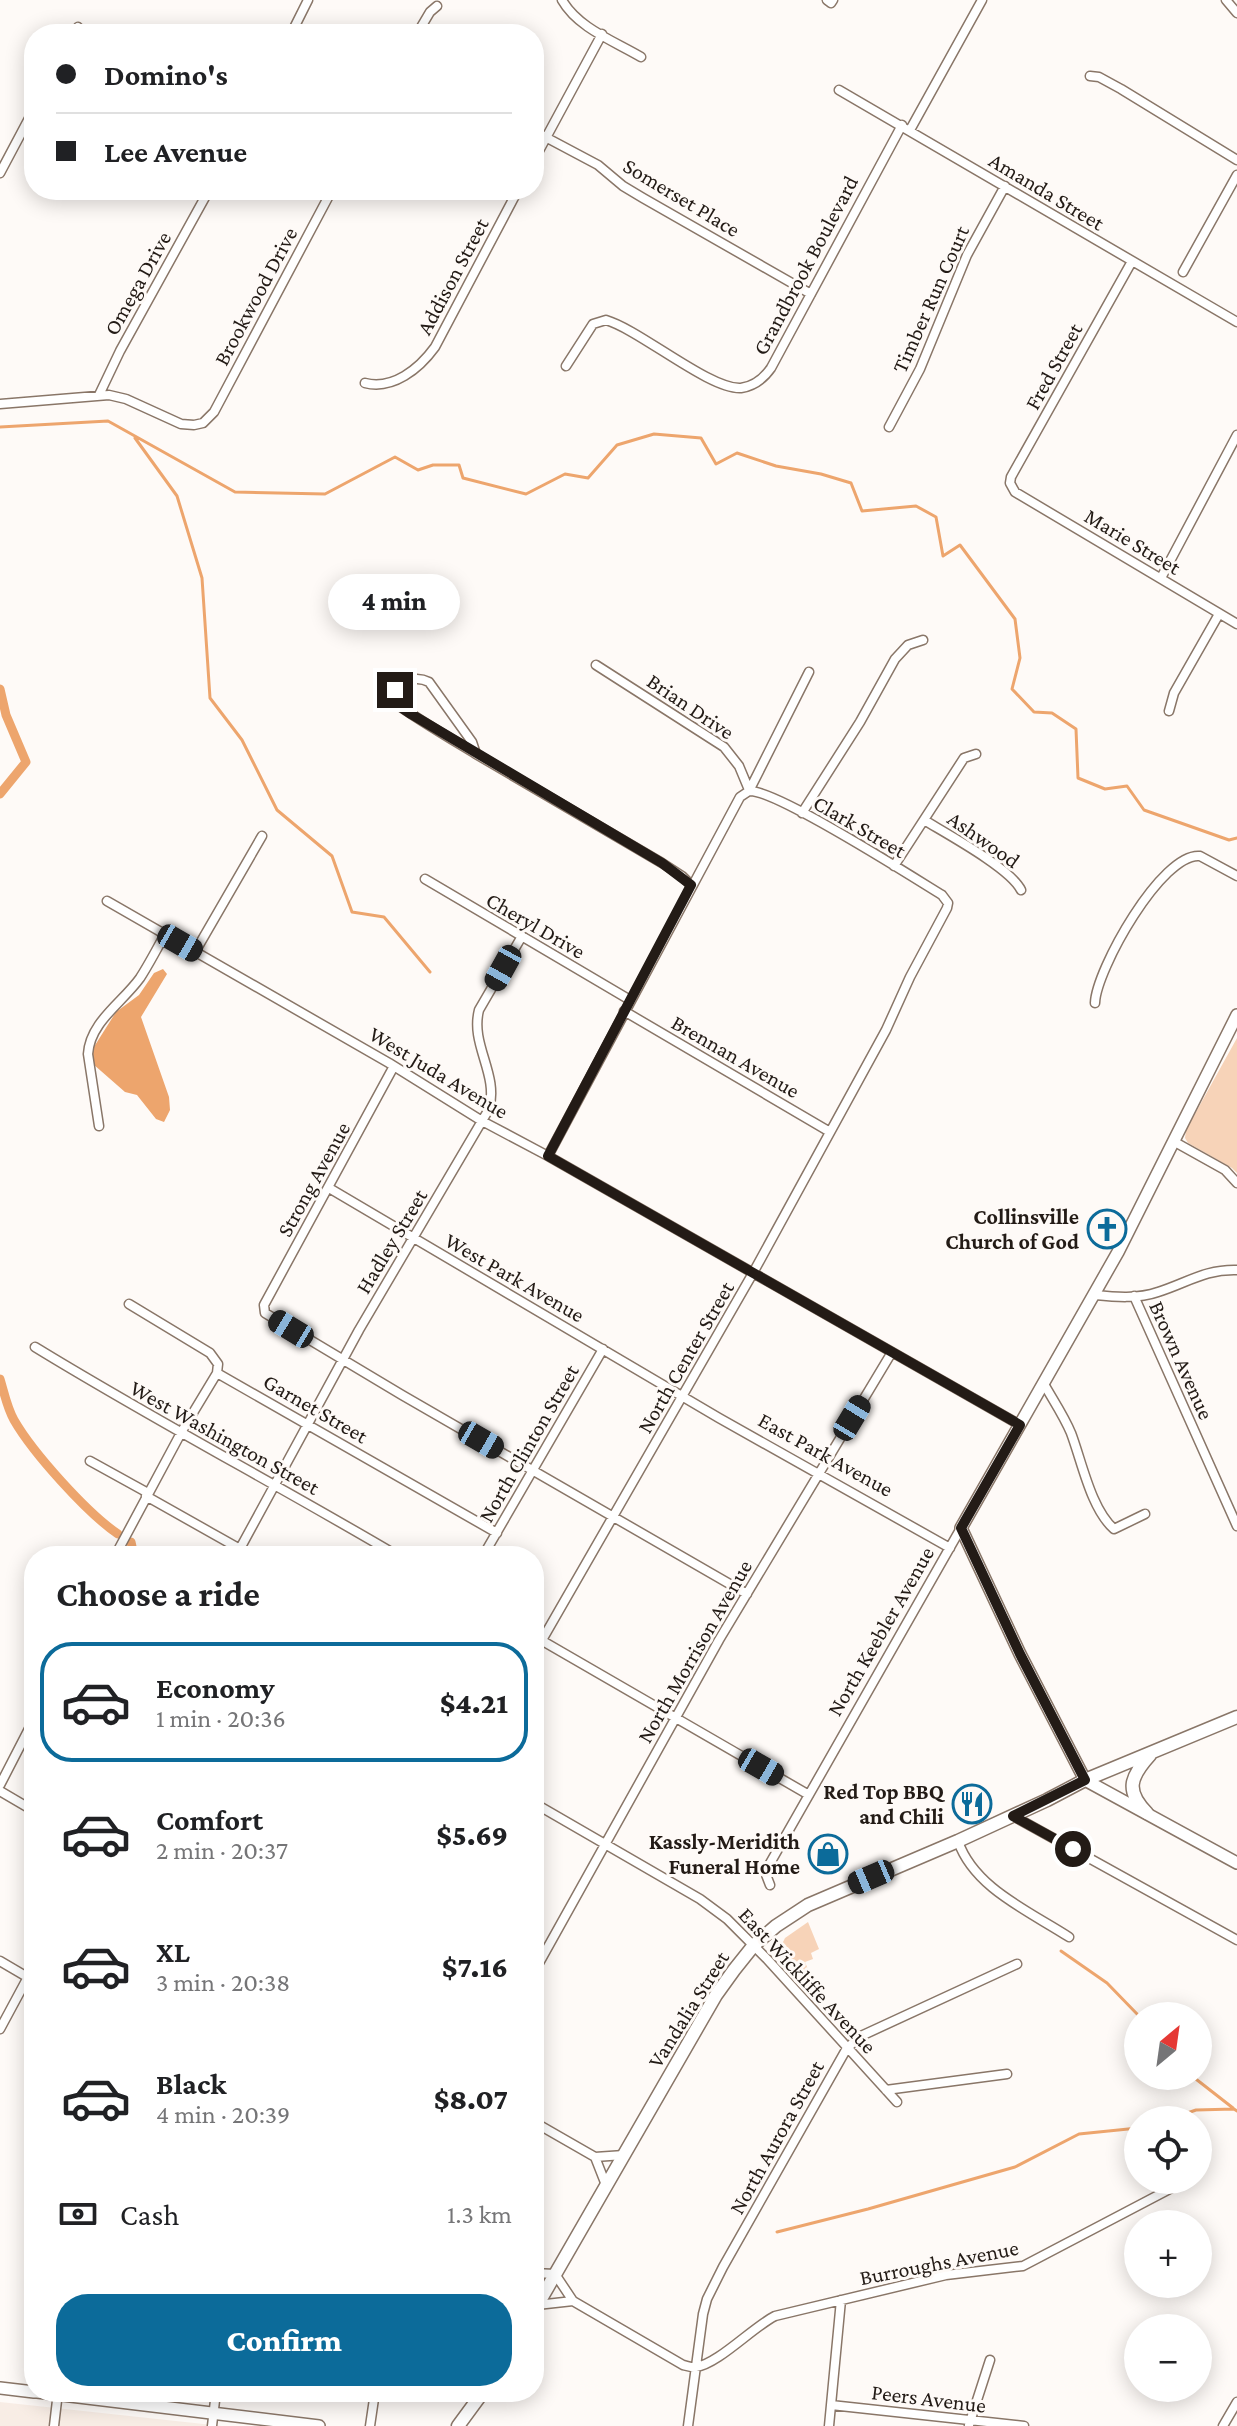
<!DOCTYPE html>
<html lang="en">
<head>
<meta charset="utf-8">
<style>
  :root { --surface:#fff; --page:#f2f2f2; --text:#202124; --muted:#757577; --line:#e0e0e0; --accent:#0c6b9a }
  body { margin:0; font-family:"Crimson Pro",serif; background:var(--page); color:var(--text); height:100vh; display:flex; flex-direction:column; font-size:30px; white-space:nowrap }
  * { box-sizing:border-box; margin:0 }
  p { font-size:26px; color:var(--muted) }
  .icon { flex:none; width:44px; height:44px; fill:none; stroke:currentColor; stroke-width:2; stroke-linecap:round; stroke-linejoin:round }
  .map { position:relative; flex:1; overflow:hidden }
  .side { position:absolute; left:24px; top:1546px; width:520px; height:856px; display:flex; flex-direction:column; background:var(--surface); border-radius:32px; box-shadow:0 4px 20px #0003 }
  .side>* { flex:none }
  .guide { position:absolute; left:24px; top:24px; width:520px; height:176px; border-radius:32px; box-shadow:0 4px 20px #0003; display:grid; align-content:center; height:176px; padding:0 32px; background:var(--surface) }
  .needle { width:52px; rotate:29deg }
  .fabs { position:absolute; left:1124px; top:2002px; display:grid; gap:16px }
  .fabs a { display:grid; place-items:center; width:88px; height:88px; border-radius:50%; background:var(--surface); box-shadow:0 4px 20px #0003; font-size:40px }
  .end { position:absolute; width:36px; height:36px; margin:-18px; border:10px solid #231b16; background:#fff; box-shadow:0 0 0 4px #fff }
  .from { border-radius:50% }
  .bubble { position:absolute; height:56px; border-radius:28px; background:var(--surface); box-shadow:0 4px 20px #0003; font-size:26px; font-weight:800; line-height:56px; text-align:center }
  .car { position:absolute; width:24px; height:48px; margin:-24px -12px; border-radius:10px; box-shadow:0 0 6px 2px #0007; background:linear-gradient(#222 24%,#8ab4d8 0 40%,#222 0 76%,#8ab4d8 0 86%,#222 0) }
  .guide b { display:flex; align-items:center; gap:28px; height:76px; font-size:30px }
  .guide b+b { border-top:2px solid var(--line) }
  .guide i { width:20px; height:20px; background:var(--text) }
  ul { padding:0; list-style:none }
  li { display:flex; align-items:center; gap:24px; height:120px; margin:0 16px 12px; padding:0 16px; border:4px solid transparent; border-radius:32px }
  li div { flex:1 }
  li b { display:block; font-size:30px }
  li em { font-style:normal; font-weight:800 }
  li.current { border-color:var(--accent) }
  li>.icon { width:72px; height:72px; stroke-width:1.5 }
  h2 { padding:0 32px; font-size:36px; line-height:96px }
  .pay { display:flex; align-items:center; gap:20px; height:88px; padding:0 32px; font-size:30px }
  .pay p { margin-inline-start:auto }
  .cta { display:flex; gap:16px; margin-top:auto; padding:16px 32px }
  .cta a { flex:1; height:92px; border-radius:32px; background:var(--accent); color:#fff; font-size:32px; font-weight:800; line-height:92px; text-align:center }
  .map>svg:first-child { display:block }
  .built { fill:#f8ede5 }
  .green { fill:#f7d3b8 }
  .water { fill:#eda56d }
  .lines { fill:none; stroke-linecap:round; stroke-linejoin:round }
  .stream { stroke:#eda56d; stroke-width:3 }
  .canal { stroke:#eda56d; stroke-width:9 }
  .street-casing { stroke:#897668; stroke-width:11 }
  .secondary-casing { stroke:#897668; stroke-width:14 }
  .primary-casing { stroke:#897668; stroke-width:15 }
  .street { stroke:#fff; stroke-width:8 }
  .secondary { stroke:#fff; stroke-width:11 }
  .primary { stroke:#fff; stroke-width:12 }
  .route { stroke:#231b16; stroke-width:10 }
  .labels { text-anchor:middle; stroke-width:6; stroke-linejoin:round; paint-order:stroke }
  .street-label { font-size:22px; fill:#231b16; stroke:#fefaf7 }
  .poi-label { font-size:22px; font-weight:bold; fill:#231b16; stroke:#fefaf7; text-anchor:end }
</style>
</head>
<body>
<div class="map">
<svg width="1237" height="2426" viewBox="0 0 1237 2426">
  <rect width="100%" height="100%" fill="#fefaf7"/>
  <path class="built" d="M0,2402L222,2426H0Z"/>
  <path class="green" d="M1237,1038V1173L1232,1168L1188,1143L1185,1138L1186,1130Z
    M808,1922L819,1949L811,1953L813,1959L805,1962L812,1979L803,1983L781,1959L779,1950L785,1938Z"/>
  <path class="water" d="M163,969L167,974L141,1017L169,1097L170,1110L164,1122L156,1119L137,1095L125,1092L93,1064L92,1050L116,1012L139,995L154,973Z"/>
  <g class="lines">
    <path class="stream" d="M0,427L108,421L235,492L325,494L395,457L418,470L433,465H459L463,478L526,494L565,474L588,478L617,445L654,434L701,438L716,464L737,453L776,466L821,474L851,483L862,511L916,506L936,517L943,556L960,545L1015,619L1020,658L1012,689L1034,712L1052,713L1076,729L1078,778L1105,789L1127,786L1144,810L1229,840L1237,838
      M135,438L177,496L202,578L210,698L242,740L277,810L332,856L352,912L384,917L430,972
      M1061,1951L1107,1983L1139,2016
      M1192,2076L1233,2108
      M1167,2120L1196,2110L1234,2109L1237,2111
      M777,2232L868,2209L1015,2167L1079,2134L1138,2128"/>
    <path class="canal" d="M0,689L6,715L26,762L0,794
      M0,1379C4,1392 7,1408 14,1420C33,1453 87,1513 118,1534
      M131,1542L134,1556"/>
    <defs>
      <path id="street" d="M562,0C578,28 614,41 641,57
        M827,0L831,3L833,0
        M1226,0L1237,13
        M74,34L78,27
        M291,34L308,0
        M417,34L430,12L437,6
        M1090,76L1099,77L1121,89L1237,160
        M839,90L1237,322
        M910,130L982,0
        M534,131L598,165L623,186L643,198L811,294
        M534,160L602,34
        M0,173L34,109
        M1131,263L1011,477L1010,483L1015,492L1237,624
        M1183,272L1237,175
        M566,366L593,324L606,320C640,330 710,390 741,388C754,386 764,378 771,368L902,125
        M365,383C393,390 419,369 435,347L518,190
        M99,395L120,351L209,190
        M0,404L109,395L126,399L181,424L194,425L203,423L214,412L332,190
        M889,427L920,369L967,255L1005,186
        M1161,578L1237,435
        M596,665L724,747L739,766L749,790
        M1169,711L1174,693L1219,614
        M476,754L472,742L429,682C413,674 394,684 392,701C419,720 448,737 476,754L662,863L682,876L691,885
        M802,813L860,722L895,659L908,645L923,640
        M924,820C947,834 1010,868 1021,890
        M894,866L964,758L976,754
        M425,879L630,1000
        M107,901L389,1063L482,1121L548,1156L1020,1425
        M195,952L262,836
        M1095,1003C1096,970 1162,852 1200,856L1237,876
        M624,1011L830,1132
        M394,1066L264,1305L265,1313L402,1395L747,1594
        M99,1126L88,1054C90,1022 122,1003 140,978C149,964 157,949 165,934
        M1173,1141L1225,1170L1237,1183
        M548,1156L740,797L749,791L809,672
        M329,1188L719,1418L950,1548
        M1095,1295C1115,1297 1138,1299 1158,1292C1187,1283 1205,1269 1237,1270
        M1134,1296L1237,1526
        M129,1304L210,1353L218,1364L217,1373L497,1533
        M35,1347C154,1420 278,1485 398,1556
        M1044,1384C1053,1400 1064,1416 1071,1433C1082,1462 1091,1509 1114,1529L1145,1514
        M90,1461L148,1493
        M146,1496L240,1549
        M115,1556L182,1431L217,1373
        M236,1556L359,1330L489,1109C499,1074 470,1045 479,1010L522,936
        M483,1556L603,1349
        M534,1636L809,1795
        M534,1654L753,1273L886,1030L910,977L947,908L948,903L942,895C911,876 775,789 749,791
        M0,1785L34,1719
        M0,1791L34,1811
        M534,1803L700,1899L727,1919L767,1959L897,2102
        M1013,1816L1237,1940
        M958,1841C974,1888 1029,1911 1069,1937
        M770,1885L765,1872L961,1528
        M0,1961L34,1981
        M534,1972L719,1640L892,1352
        M0,2029L28,1977
        M886,2090L1007,2074
        M534,2122L595,2157
        M595,2157L606,2185
        M595,2157L624,2155
        M534,2273L555,2274L573,2301L683,2365C688,2366 692,2368 696,2367C718,2364 753,2327 775,2316L946,2275L1023,2266L1187,2180
        M534,2296L537,2305L573,2301
        M831,2405L1024,2426
        M969,2425L990,2360
        M54,2426L58,2392
        M212,2426L216,2392
        M370,2426L375,2392
        M688,2426L703,2314L707,2299L723,2267L847,2048L861,2036L1017,1964
        M829,2426L841,2300
        M1223,2426L1237,2402"/>
      <path id="secondary" d="M1237,1015L1118,1252L961,1528L1020,1654L1085,1780L1237,1863
        M0,2388L34,2392
        M37,2392L319,2426"/>
      <path id="primary" d="M1147,1813C1125,1791 1130,1777 1150,1755
        M534,2311L716,1995L734,1970L754,1945L776,1926L808,1905L958,1841L1047,1800L1085,1780L1237,1717
        M458,2426L483,2392"/>
    </defs>
    <use href="#street" class="street-casing"/>
    <use href="#secondary" class="secondary-casing"/>
    <use href="#primary" class="primary-casing"/>
    <use href="#street" class="street"/>
    <use href="#secondary" class="secondary"/>
    <use href="#primary" class="primary"/>
  </g>
  <g class="lines">
    <path class="route" d="M395,690L392,701L411,714L662,863L691,885L548,1156L1020,1425L961,1528L1020,1654L1085,1780L1013,1816L1073,1849"/>
  </g>
  <defs>
    <symbol id="church-ring" viewBox="-11 -11 22 22"><circle r="9.5" fill="#fefaf7" stroke="#0c6b9a" stroke-width="1.5"/><path d="M-1.2-6h2.4v3.5h3.3v2.4h-3.3V6h-2.4V-.1h-3.3v-2.4h3.3Z" fill="#0c6b9a"/></symbol>
    <symbol id="restaurant-ring" viewBox="-11 -11 22 22"><circle r="9.5" fill="#fefaf7" stroke="#0c6b9a" stroke-width="1.5"/><path d="M-5-6h1v4h1v-4h1v4h1v-4h1v5L-1.5 .5V6h-2V.5L-5-1ZM5-6V6H3V1.5H1.5Q1.5-4 5-6Z" fill="#0c6b9a"/></symbol>
    <symbol id="shop-ring" viewBox="-11 -11 22 22"><circle r="9.5" fill="#fefaf7" stroke="#0c6b9a" stroke-width="1.5"/><path d="M-5-2.5h2.3a2.7 3.5 0 0 1 5.4 0H5L5.5 6h-11ZM-1.5-2.5h3a1.5 2.3 0 0 0-3 0Z" fill="#0c6b9a"/></symbol>
  </defs>
  <g fill-rule="evenodd">
    <use href="#church-ring" x="1085" y="1207" width="44" height="44"/>
    <use href="#restaurant-ring" x="950" y="1782" width="44" height="44"/>
    <use href="#shop-ring" x="806" y="1832" width="44" height="44"/>
  </g>
  <g class="labels">
    <g class="street-label">
      <text transform="translate(1047 191) rotate(31)" y="8">Amanda Street</text>
      <text transform="translate(682 197) rotate(31)" y="8">Somerset Place</text>
      <text transform="translate(805 265) rotate(-62)" y="8">Grandbrook Boulevard</text>
      <text transform="translate(452 276) rotate(-62)" y="8">Addison Street</text>
      <text transform="translate(137 283) rotate(-61)" y="8">Omega Drive</text>
      <text transform="translate(255 296) rotate(-62)" y="8">Brookwood Drive</text>
      <text transform="translate(930 299) rotate(-66)" y="8">Timber Run Court</text>
      <text transform="translate(1053 366) rotate(-61)" y="8">Fred Street</text>
      <text transform="translate(1133 541) rotate(31)" y="8">Marie Street</text>
      <text transform="translate(691 706) rotate(34)" y="8">Brian Drive</text>
      <text transform="translate(860 826) rotate(30)" y="8">Clark Street</text>
      <text transform="translate(984 839) rotate(35)" y="8">Ashwood</text>
      <text transform="translate(536 925) rotate(30)" y="8">Cheryl Drive</text>
      <text transform="translate(736 1056) rotate(30)" y="8">Brennan Avenue</text>
      <text transform="translate(439 1072) rotate(31)" y="8">West Juda Avenue</text>
      <text transform="translate(313 1179) rotate(-61)" y="8">Strong Avenue</text>
      <text transform="translate(391 1241) rotate(-59)" y="8">Hadley Street</text>
      <text transform="translate(515 1277) rotate(30)" y="8">West Park Avenue</text>
      <text transform="translate(685 1357) rotate(-60)" y="8">North Center Street</text>
      <text transform="translate(1182 1360) rotate(66)" y="8">Brown Avenue</text>
      <text transform="translate(316 1408) rotate(30)" y="8">Garnet Street</text>
      <text transform="translate(225 1437) rotate(29)" y="8">West Washington Street</text>
      <text transform="translate(528 1443) rotate(-60)" y="8">North Clinton Street</text>
      <text transform="translate(826 1454) rotate(29)" y="8">East Park Avenue</text>
      <text transform="translate(880 1631) rotate(-60)" y="8">North Keebler Avenue</text>
      <text transform="translate(694 1651) rotate(-60)" y="8">North Morrison Avenue</text>
      <text transform="translate(808 1980) rotate(47)" y="8">East Wickliffe Avenue</text>
      <text transform="translate(688 2009) rotate(-58)" y="8">Vandalia Street</text>
      <text transform="translate(776 2137) rotate(-61)" y="8">North Aurora Street</text>
      <text transform="translate(939 2262) rotate(-11)" y="8">Burroughs Avenue</text>
      <text transform="translate(929 2398) rotate(7)" y="8">Peers Avenue</text>
    </g>
    <g class="poi-label">
      <text x="1079" y="1224">Collinsville<tspan x="1079" dy="25">Church of God</tspan></text>
      <text x="944" y="1799">Red Top BBQ<tspan x="944" dy="25">and Chili</tspan></text>
      <text x="800" y="1849">Kassly-Meridith<tspan x="800" dy="25">Funeral Home</tspan></text>
    </g>
  </g>
</svg>
<div class="fabs">
<a><svg class="needle" viewBox="-14 -14 28 28"><path d="M0-13l5 13h-10z" fill="#e53935"/><path d="M0 13l5-13h-10z" fill="#757577"/></svg></a>
<a><svg class="icon" aria-label="locate" viewBox="0 0 24 24"><circle cx="12" cy="12" r="6"/><path d="M12 2v4M12 18v4M2 12h4M18 12h4"/></svg></a>
<a>+</a>
<a>−</a>
</div>
<i class="end from" style="left:1073px;top:1849px"></i>
<i class="end" style="left:395px;top:690px"></i>
<div class="bubble" style="left:328px;top:574px;width:132px">4 min</div>
<i class="car" style="left:180px;top:943px;rotate:120deg"></i>
<i class="car" style="left:503px;top:968px;rotate:209deg"></i>
<i class="car" style="left:291px;top:1329px;rotate:301deg"></i>
<i class="car" style="left:852px;top:1418px;rotate:31deg"></i>
<i class="car" style="left:481px;top:1440px;rotate:120deg"></i>
<i class="car" style="left:761px;top:1767px;rotate:120deg"></i>
<i class="car" style="left:871px;top:1877px;rotate:247deg"></i>
<div class="guide">
<b><i class="from"></i>Domino's</b>
<b><i></i>Lee Avenue</b>
</div>
<section class="side">
<h2>Choose a ride</h2>
<ul>
<li class="current"><svg class="icon" aria-label="car" viewBox="0 0 24 24"><path d="M5 17H2v-5l4-1 3-4h7l3 4 3 1v5h-3M9 17h6M6 11h13"/><circle cx="7" cy="17" r="2"/><circle cx="17" cy="17" r="2"/></svg><div><b>Economy</b><p>1 min · 20:36</p></div><em>$4.21</em></li>
<li><svg class="icon" aria-label="car" viewBox="0 0 24 24"><path d="M5 17H2v-5l4-1 3-4h7l3 4 3 1v5h-3M9 17h6M6 11h13"/><circle cx="7" cy="17" r="2"/><circle cx="17" cy="17" r="2"/></svg><div><b>Comfort</b><p>2 min · 20:37</p></div><em>$5.69</em></li>
<li><svg class="icon" aria-label="car" viewBox="0 0 24 24"><path d="M5 17H2v-5l4-1 3-4h7l3 4 3 1v5h-3M9 17h6M6 11h13"/><circle cx="7" cy="17" r="2"/><circle cx="17" cy="17" r="2"/></svg><div><b>XL</b><p>3 min · 20:38</p></div><em>$7.16</em></li>
<li><svg class="icon" aria-label="car" viewBox="0 0 24 24"><path d="M5 17H2v-5l4-1 3-4h7l3 4 3 1v5h-3M9 17h6M6 11h13"/><circle cx="7" cy="17" r="2"/><circle cx="17" cy="17" r="2"/></svg><div><b>Black</b><p>4 min · 20:39</p></div><em>$8.07</em></li>
</ul>
<div class="pay"><svg class="icon" aria-label="cash" viewBox="0 0 24 24"><path d="M3 7h18v10H3z"/><circle cx="12" cy="12" r="2"/></svg>Cash<p>1.3 km</p></div>
<div class="cta"><a>Confirm</a></div>
</section>
</div>
</body>
</html>
